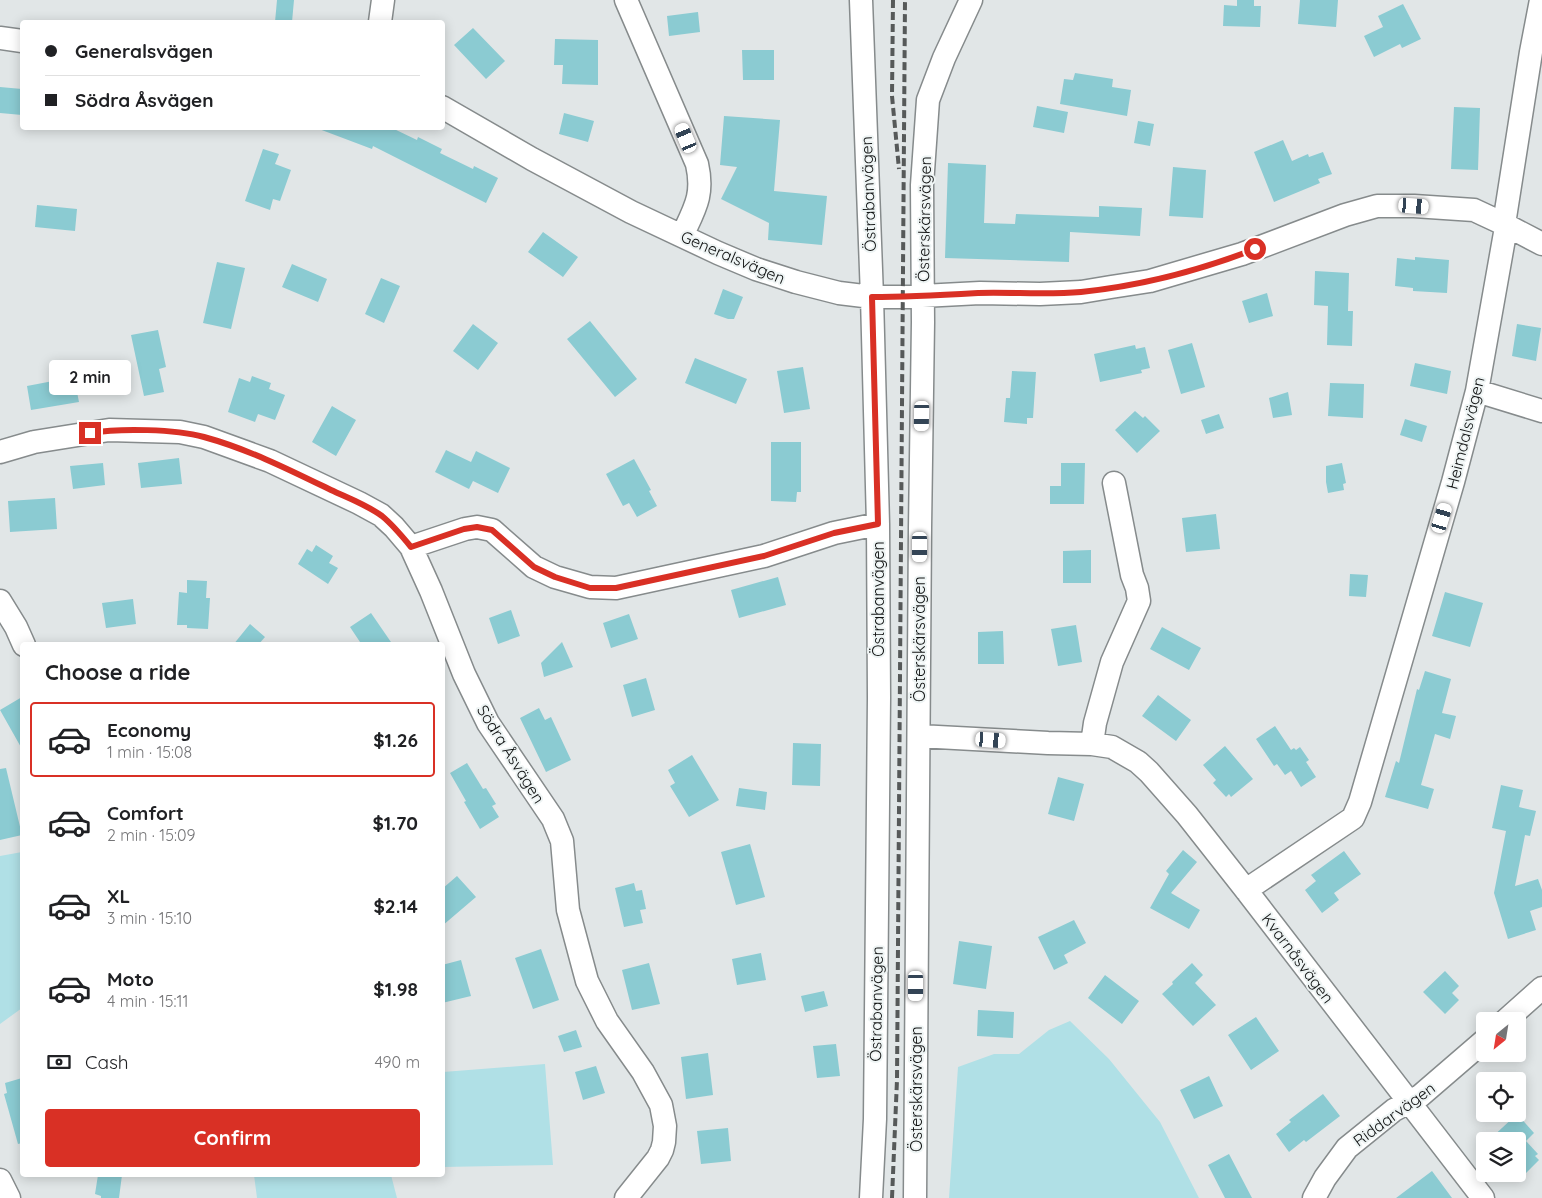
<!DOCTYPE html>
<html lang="en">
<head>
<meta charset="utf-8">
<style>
  :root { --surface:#fff; --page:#f6f6f6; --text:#202124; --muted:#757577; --line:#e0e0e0; --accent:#d93025 }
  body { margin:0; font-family:Quicksand,sans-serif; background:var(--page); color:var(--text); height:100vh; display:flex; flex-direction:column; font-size:19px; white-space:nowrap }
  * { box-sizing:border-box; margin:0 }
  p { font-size:16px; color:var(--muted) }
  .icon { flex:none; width:28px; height:28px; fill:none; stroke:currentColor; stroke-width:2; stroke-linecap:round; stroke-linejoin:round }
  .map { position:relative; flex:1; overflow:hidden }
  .drawer { position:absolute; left:20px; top:642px; width:425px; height:535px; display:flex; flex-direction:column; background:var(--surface); border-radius:5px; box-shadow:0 2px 12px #0003 }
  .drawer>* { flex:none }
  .banner { position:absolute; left:20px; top:20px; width:425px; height:110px; border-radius:5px; box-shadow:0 2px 12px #0003; display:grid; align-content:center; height:110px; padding:0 25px; background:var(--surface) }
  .needle { width:32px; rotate:210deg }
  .tools { position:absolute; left:1476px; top:1012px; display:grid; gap:10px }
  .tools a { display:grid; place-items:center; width:50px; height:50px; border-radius:5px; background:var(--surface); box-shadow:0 2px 12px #0003; font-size:25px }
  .end { position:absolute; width:22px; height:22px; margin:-11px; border:6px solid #d93025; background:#fff; box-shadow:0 0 0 2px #fff }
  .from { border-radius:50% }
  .bubble { position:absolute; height:35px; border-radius:5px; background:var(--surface); box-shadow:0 2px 12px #0003; font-size:16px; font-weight:700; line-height:35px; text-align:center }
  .car { position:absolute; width:15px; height:30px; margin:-15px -8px; border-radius:6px; box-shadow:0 0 4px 1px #0007; background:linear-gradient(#fff 24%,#345 0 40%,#fff 0 76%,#345 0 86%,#fff 0) }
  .banner b { display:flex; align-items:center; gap:18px; height:48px; font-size:19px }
  .banner b+b { border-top:1px solid var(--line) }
  .banner i { width:12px; height:12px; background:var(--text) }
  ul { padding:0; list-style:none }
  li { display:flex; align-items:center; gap:15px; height:75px; margin:0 10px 8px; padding:0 15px; border:2px solid transparent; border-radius:5px }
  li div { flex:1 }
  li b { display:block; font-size:19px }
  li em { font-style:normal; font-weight:700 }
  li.current { border-color:var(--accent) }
  li>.icon { width:45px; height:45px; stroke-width:1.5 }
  h2 { padding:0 25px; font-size:22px; line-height:60px }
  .pay { display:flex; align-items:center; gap:12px; height:55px; padding:0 25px; font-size:19px }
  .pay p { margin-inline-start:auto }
  .cta { display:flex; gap:10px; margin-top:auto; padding:10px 25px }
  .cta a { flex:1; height:58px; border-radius:5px; background:var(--accent); color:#fff; font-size:20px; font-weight:700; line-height:58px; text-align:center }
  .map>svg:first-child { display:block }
  .green { fill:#b0e0e6 }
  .building { fill:#8bcbd2 }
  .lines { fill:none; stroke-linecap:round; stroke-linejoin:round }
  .street-casing { stroke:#868b8c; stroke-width:25 }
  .street { stroke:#fff; stroke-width:22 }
  .rail { stroke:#565959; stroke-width:4; stroke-dasharray:8 4; stroke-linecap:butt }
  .route { stroke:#d93025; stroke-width:6 }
  .labels { text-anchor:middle; stroke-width:4; stroke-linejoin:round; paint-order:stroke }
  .street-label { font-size:16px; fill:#0f1111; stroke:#eef4f4 }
</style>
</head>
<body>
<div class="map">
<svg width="1542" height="1198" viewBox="0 0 1542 1198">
  <rect width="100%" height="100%" fill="#e1e6e7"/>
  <path class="green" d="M22,852V1008L0,1024V856Z
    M1070,1021L1109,1059L1160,1122L1199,1198H949L958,1067L994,1054H1019L1049,1030Z
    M545,1064L553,1165L443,1167V1072Z
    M254,1175H391L397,1198H257Z"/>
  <path class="building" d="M277,0H294L292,22H275Z
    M1237,0H1254V6H1261L1260,27L1223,26L1224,5L1237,6Z
    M1300,0H1338L1336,27L1298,24Z
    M1403,4L1421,39L1402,48L1400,44L1374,57L1364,36L1383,27L1378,16Z
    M698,12L700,32L669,36L667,16Z
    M473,28L505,61L486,79L454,45Z
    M555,39L598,40V85L562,84L563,65H554Z
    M742,50H774V80H743Z
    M1075,73L1113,79L1112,87L1131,90L1127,116L1060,104L1064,79L1073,80Z
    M0,87L22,89V115L0,113Z
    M1037,106L1068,112L1064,133L1033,127Z
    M1454,107L1480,108L1478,170L1451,169Z
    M564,113L594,121L588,142L559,134Z
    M724,116L780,120L774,191L827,196L822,245L768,240L769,223L721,199L737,167L720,165Z
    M1138,121L1154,124L1150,146L1134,143Z
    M319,128H392L417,140L418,137L442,149L440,153L473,169L474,166L498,178L486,203L373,146L372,149L319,129Z
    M1283,140L1292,161L1308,154L1309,157L1323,152L1332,174L1318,179L1320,183L1274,202L1254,152Z
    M263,149L279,154L275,164L291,170L280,201L273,199L270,210L245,201Z
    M948,163L986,165L984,223L1015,224L1016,214L1099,217V206L1142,208L1140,236L1070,232L1069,262L945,258Z
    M1173,167L1206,170L1203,218L1169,216Z
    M37,205L77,209L75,231L35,227Z
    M543,232L578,257L563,277L528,252Z
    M1415,257L1449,260L1447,293L1413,291V288L1395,286L1397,258L1415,260Z
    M217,262L245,268L231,329L203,323Z
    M292,264L327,279L318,302L282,287Z
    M1315,271L1349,273L1348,311H1353L1352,346L1327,345L1328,306L1314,305Z
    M381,278L400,286L384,323L365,314Z
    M723,289L743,297L734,319H728L714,314Z
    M1267,293L1273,316L1249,323L1242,301Z
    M590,321L637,379L615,397L567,339Z
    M473,324L498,343L478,370L453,351Z
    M1517,324L1541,328L1536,361L1512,356Z
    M158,330L166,367L159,369L164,392L144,396L131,335Z
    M1192,343L1205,387L1181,394L1168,350Z
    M1135,345L1136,349L1145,347L1150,368L1141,370L1142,373L1100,382L1094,354Z
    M695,358L747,379L736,404L685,383Z
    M1415,363L1451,371L1447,394L1410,386Z
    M803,367L810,409L784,413L777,371Z
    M1012,371L1036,372L1033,418H1027V424L1004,422L1006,398H1010Z
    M252,376L271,383L269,389L285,395L275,420L258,414L255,422L228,412L239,378L250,382Z
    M74,377L79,402L31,410L27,386Z
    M1330,383L1364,384L1363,418L1328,416Z
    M1288,392L1292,415L1273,418L1269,398Z
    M332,406L356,420L336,456L312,442Z
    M1135,411L1143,418L1145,416L1160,431L1137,453L1115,430Z
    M1219,414L1224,428L1206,434L1201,420Z
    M1405,419L1427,426L1422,442L1400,435Z
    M771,442H801V492H797L796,502L771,501Z
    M446,450L471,462L476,451L510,468L498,493L473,481L469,489L435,472Z
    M179,458L182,484L141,488L138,463Z
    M634,459L651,490L649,491L657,506L637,517L629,503L623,506L606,474Z
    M103,463L105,485L73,489L70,466Z
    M1061,463H1085L1084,504H1050V486H1061Z
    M1342,463L1346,483L1343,484L1344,490L1328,493L1326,482V466Z
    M55,498L57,529L10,532L8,501Z
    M1216,514L1220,549L1186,552L1182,518Z
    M316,545L333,556L329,563L338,568L328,584L298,564L307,549L312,552Z
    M1091,550V583H1063V551Z
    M1350,574L1368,575L1366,597L1349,596Z
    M778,577L786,605L739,618L731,590Z
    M187,580L207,581L206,598H210L208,629L187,628V625H177L179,592L187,593Z
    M1445,592L1483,603L1470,647L1432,636Z
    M133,599L136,624L106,628L102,603Z
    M511,610L520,636L498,644L489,618Z
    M371,613L393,645H362L350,627Z
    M629,614L638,639L611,648L603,623Z
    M250,624L265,637L258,645H233Z
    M1076,625L1082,662L1058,666L1051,629Z
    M1162,627L1201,648L1189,670L1150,649Z
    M1003,631L1004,664H978V632Z
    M562,642L573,667L544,677L541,663Z
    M1425,671L1451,679L1442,713L1456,716L1450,739L1435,734L1421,785L1434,789L1428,809L1385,797L1396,761L1399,763L1417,689L1419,690Z
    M646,678L655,710L632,717L623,685Z
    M1158,695L1191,720L1176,741L1142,716Z
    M22,697V749L0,710Z
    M539,708L545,720L551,717L571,760L546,772L520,718Z
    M1275,726L1291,750L1294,748L1296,750L1300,747L1309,760L1306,762L1316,777L1301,787L1291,771L1285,775L1277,764L1274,766L1256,739Z
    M793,743L821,744L820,786L792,785Z
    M1225,746L1253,779L1231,797L1229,794L1226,797L1213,783L1216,780L1203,765Z
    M692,755L719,800L689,817L670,786L675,783L668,770Z
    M467,763L483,789L486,788L496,804L492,806L499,817L480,829L464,802L466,801L450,773Z
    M6,768L22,835L0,840V769Z
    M1058,777L1084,784L1074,821L1048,814Z
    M1501,785L1523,790L1519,807L1536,811L1530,836L1525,835L1515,886L1538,879L1542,890V907L1530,911L1536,930L1508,939L1494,893L1506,831L1492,828Z
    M739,788L767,792L765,810L736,806Z
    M750,844L765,897L736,905L721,852Z
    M1183,850L1197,862L1171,893L1200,910L1189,929L1150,908L1169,874L1166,871Z
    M1344,851L1361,874L1334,893L1339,900L1322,913L1305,890L1316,881L1311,875Z
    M457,876L476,897L442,926V889Z
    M634,883L636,891L642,890L646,909L640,910L643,923L624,927L615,888Z
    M1074,920L1086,943L1064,955L1068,963L1054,970L1038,937Z
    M959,941L992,946L986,989L953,984Z
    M541,949L559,1000L533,1009L515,958Z
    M761,953L766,980L737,985L732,959Z
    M461,960L471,996L442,1003V965Z
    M649,963L660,1004L632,1010L622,970Z
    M1192,963L1203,975L1195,983L1216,1005L1193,1026L1162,994L1173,984L1172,982Z
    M1445,971L1459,986L1452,993L1459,1000L1445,1014L1423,992Z
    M1105,975L1139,1001L1122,1024L1088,998Z
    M824,991L828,1006L805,1012L801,996Z
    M978,1010L1014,1012L1013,1038L977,1036Z
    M1256,1017L1279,1051L1251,1070L1228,1035Z
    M576,1030L582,1047L564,1052L558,1036Z
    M836,1044L840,1076L817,1078L813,1046Z
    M708,1053L713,1095L686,1099L681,1057Z
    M596,1066L605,1093L583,1100L575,1072Z
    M1209,1076L1223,1106L1194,1119L1180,1090Z
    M22,1078V1143L18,1144L4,1094L7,1093L5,1083Z
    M1323,1094L1340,1116L1306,1142L1304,1140L1289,1152L1276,1134L1291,1122L1289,1120Z
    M1517,1114L1534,1133L1526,1141L1538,1154L1535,1156L1539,1160L1518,1181V1141H1488Z
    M728,1128L731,1161L701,1164L697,1131Z
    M1229,1154L1252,1198H1225L1208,1165Z
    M1432,1171L1452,1198H1396Z
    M98,1175H122L119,1198H101V1196L95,1194Z"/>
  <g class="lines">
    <defs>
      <path id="street" d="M626,0L697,164C704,195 695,208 682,236
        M861,0L872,297L878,524L879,698L875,1119L871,1198
        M380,22L383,0
        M0,38L22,41
        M442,107L532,159L631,212L718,253L756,269L796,282L839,293L872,297H903L980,293L1040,294L1081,292L1111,287L1150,281L1242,254L1345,215L1377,206H1414L1474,210L1504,224L1542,244
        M1477,391L1542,411
        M0,452L34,442L109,430L180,432L204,437L270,461L359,503L381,515L394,527L411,547L431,591L464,674L488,723L553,819L562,841L568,910L587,981L607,1021L643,1072L661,1105L665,1126L664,1142L662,1150L658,1158L626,1198
        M411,547L465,529L477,527L492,530L534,567L555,577L590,587L616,588L764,556L834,533L878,524
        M0,601L16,627L24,645
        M919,736L1048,743L1092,744L1112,747L1138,762L1149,772L1187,815L1246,890L1483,1198
        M1092,744L1095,723L1112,662L1139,601L1137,588L1132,575L1114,483
        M1246,890L1353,818L1360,802L1453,482L1477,391L1505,233L1504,224L1531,52L1541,0
        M1505,1021L1542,988
        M0,1180L9,1198
        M915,1198L920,528L923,322L922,185L928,100L944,58L971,0
        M1314,1198L1325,1178L1347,1148L1394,1110L1420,1096L1485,1040"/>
    </defs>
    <use href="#street" class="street-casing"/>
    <use href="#street" class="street"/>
    <path class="rail" d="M893,0L892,96L899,169
      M892,1198L897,1080L905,0"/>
  </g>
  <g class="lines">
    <path class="route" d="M90,433C120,428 175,429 204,437C248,449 290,470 331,490C348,498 367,505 382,516C393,525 402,536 411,547L464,529L477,527L492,530L534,567L555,577L590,588H616L764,556L834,533L878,524L872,297C907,297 943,295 978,293C1013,292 1047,295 1081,292C1139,286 1201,270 1255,249"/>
  </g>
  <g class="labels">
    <g class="street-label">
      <text transform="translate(868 194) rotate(-92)" y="6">Östrabanvägen</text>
      <text transform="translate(924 219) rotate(-89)" y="6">Österskärsvägen</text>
      <text transform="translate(733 257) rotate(23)" y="6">Generalsvägen</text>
      <text transform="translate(1465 433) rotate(-76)" y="6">Heimdalsvägen</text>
      <text transform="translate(878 599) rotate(-90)" y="6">Östrabanvägen</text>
      <text transform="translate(919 639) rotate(-90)" y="6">Österskärsvägen</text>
      <text transform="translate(511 754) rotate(58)" y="6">Södra Åsvägen</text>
      <text transform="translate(1298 958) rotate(53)" y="6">Kvarnåsvägen</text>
      <text transform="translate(876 1004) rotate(-89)" y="6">Östrabanvägen</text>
      <text transform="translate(916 1089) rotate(-90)" y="6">Österskärsvägen</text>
      <text transform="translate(1394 1114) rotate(-36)" y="6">Riddarvägen</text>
    </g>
  </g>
</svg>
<div class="tools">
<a><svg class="needle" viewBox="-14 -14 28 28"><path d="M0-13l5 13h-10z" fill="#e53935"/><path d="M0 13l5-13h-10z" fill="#757577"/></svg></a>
<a><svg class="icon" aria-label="locate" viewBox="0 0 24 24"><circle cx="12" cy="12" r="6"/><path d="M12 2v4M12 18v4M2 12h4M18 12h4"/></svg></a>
<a><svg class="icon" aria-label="layers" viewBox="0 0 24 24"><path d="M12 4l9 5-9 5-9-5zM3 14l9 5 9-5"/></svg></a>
</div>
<i class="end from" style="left:1255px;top:249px"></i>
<i class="end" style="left:90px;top:433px"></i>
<div class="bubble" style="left:49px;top:360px;width:82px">2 min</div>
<i class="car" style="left:686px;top:138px;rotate:337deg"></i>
<i class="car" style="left:1414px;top:206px;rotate:94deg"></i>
<i class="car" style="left:922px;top:416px;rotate:181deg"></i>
<i class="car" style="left:1442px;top:518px;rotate:17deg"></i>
<i class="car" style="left:920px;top:547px;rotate:180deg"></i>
<i class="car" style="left:991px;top:740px;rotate:94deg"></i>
<i class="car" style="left:916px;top:986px;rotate:180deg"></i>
<div class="banner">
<b><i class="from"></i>Generalsvägen</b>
<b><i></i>Södra Åsvägen</b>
</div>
<section class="drawer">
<h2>Choose a ride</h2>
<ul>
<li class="current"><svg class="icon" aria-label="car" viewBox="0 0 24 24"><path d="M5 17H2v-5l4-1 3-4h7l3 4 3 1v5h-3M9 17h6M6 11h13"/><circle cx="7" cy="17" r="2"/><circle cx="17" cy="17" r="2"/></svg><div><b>Economy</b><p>1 min · 15:08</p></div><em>$1.26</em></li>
<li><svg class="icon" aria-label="car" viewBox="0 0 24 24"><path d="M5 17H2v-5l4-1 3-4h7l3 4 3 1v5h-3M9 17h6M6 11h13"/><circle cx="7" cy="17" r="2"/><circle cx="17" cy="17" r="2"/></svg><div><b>Comfort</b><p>2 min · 15:09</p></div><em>$1.70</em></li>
<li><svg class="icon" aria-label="car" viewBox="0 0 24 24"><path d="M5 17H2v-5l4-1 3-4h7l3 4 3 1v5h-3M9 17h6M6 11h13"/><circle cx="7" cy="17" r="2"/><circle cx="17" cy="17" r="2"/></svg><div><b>XL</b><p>3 min · 15:10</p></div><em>$2.14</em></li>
<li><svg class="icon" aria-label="car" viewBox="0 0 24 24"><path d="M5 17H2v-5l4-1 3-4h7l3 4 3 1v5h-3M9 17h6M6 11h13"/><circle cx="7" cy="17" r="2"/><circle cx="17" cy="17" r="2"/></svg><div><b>Moto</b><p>4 min · 15:11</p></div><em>$1.98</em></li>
</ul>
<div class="pay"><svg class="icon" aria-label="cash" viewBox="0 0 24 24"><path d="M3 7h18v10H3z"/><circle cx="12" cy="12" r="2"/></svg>Cash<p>490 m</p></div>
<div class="cta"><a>Confirm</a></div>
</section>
</div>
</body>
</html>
